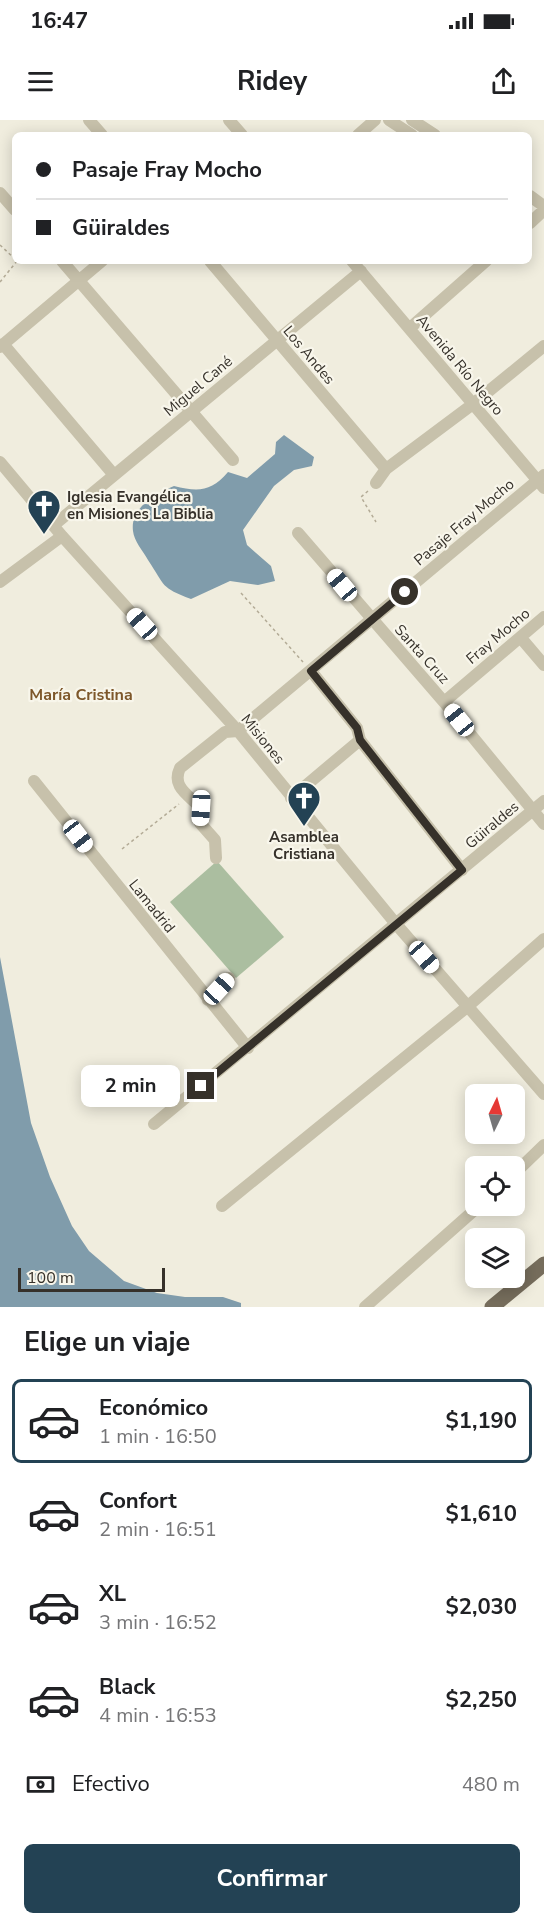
<!DOCTYPE html>
<html lang="es">
<head>
<meta charset="utf-8">
<style>
  :root { --surface:#fff; --page:#f2f2f2; --text:#202124; --muted:#757577; --line:#e0e0e0; --accent:#234254 }
  body { margin:0; font-family:"Nunito Sans",sans-serif; background:var(--page); color:var(--text); height:100vh; display:flex; flex-direction:column; font-size:22px; white-space:nowrap }
  * { box-sizing:border-box; margin:0 }
  p { font-size:20px; color:var(--muted) }
  .icon { flex:none; width:33px; height:33px; fill:none; stroke:currentColor; stroke-width:2; stroke-linecap:round; stroke-linejoin:round }
  .map { position:relative; height:1187px; overflow:hidden }
  .drawer { display:flex; flex-direction:column; background:var(--surface); flex:1 }
  .drawer>* { flex:none }
  .top-card { position:absolute; left:12px; top:12px; width:520px; height:132px; border-radius:9px; box-shadow:0 3px 15px #0003; display:grid; align-content:center; height:132px; padding:0 24px; background:var(--surface) }
  .needle { width:39px; rotate:5deg }
  .controls { position:absolute; left:465px; top:964px; display:grid; gap:12px }
  .controls a { display:grid; place-items:center; width:60px; height:60px; border-radius:9px; background:var(--surface); box-shadow:0 3px 15px #0003; font-size:30px }
  .scale { position:absolute; left:18px; bottom:15px; width:147px; box-sizing:border-box; padding-left:6px; border:3px solid #36312a; border-top:0; font-size:16px; line-height:21px; white-space:nowrap; color:#36312a; -webkit-text-stroke:4px #f8f6eb; paint-order:stroke }
  .end { position:absolute; width:27px; height:27px; margin:-14px; border:8px solid #36312a; background:#fff; box-shadow:0 0 0 3px #fff }
  .from { border-radius:50% }
  .bubble { position:absolute; height:42px; border-radius:9px; background:var(--surface); box-shadow:0 3px 15px #0003; font-size:20px; font-weight:700; line-height:42px; text-align:center }
  .car { position:absolute; width:18px; height:36px; margin:-18px -9px; border-radius:8px; box-shadow:0 0 4px 2px #0007; background:linear-gradient(#fff 24%,#345 0 40%,#fff 0 76%,#345 0 86%,#fff 0) }
  .top-card b { display:flex; align-items:center; gap:21px; height:57px; font-size:22px }
  .top-card b+b { border-top:2px solid var(--line) }
  .top-card i { width:15px; height:15px; background:var(--text) }
  ul { padding:0; list-style:none }
  li { display:flex; align-items:center; gap:18px; height:84px; margin:0 12px 9px; padding:0 12px; border:3px solid transparent; border-radius:9px }
  li div { flex:1 }
  li b { display:block; font-size:22px }
  li em { font-style:normal; font-weight:700 }
  li.current { border-color:var(--accent) }
  li>.icon { width:54px; height:54px; stroke-width:1.5 }
  h2 { padding:0 24px; font-size:27px; line-height:72px }
  .pay { display:flex; align-items:center; gap:15px; height:66px; padding:0 24px; font-size:22px }
  .pay p { margin-inline-start:auto }
  .button { display:flex; gap:12px; margin-top:auto; padding:12px 24px }
  .button a { flex:1; height:69px; border-radius:9px; background:var(--accent); color:#fff; font-size:24px; font-weight:700; line-height:69px; text-align:center }
  .status { display:flex; justify-content:space-between; align-items:center; height:42px; padding:0 30px; background:var(--surface); direction:ltr }
  .status svg { height:16px; fill:currentColor }
  header { display:flex; justify-content:space-between; align-items:center; height:78px; padding:0 24px; background:var(--surface); font-size:27px; font-weight:700 }
  .map>svg:first-child { display:block }
  .green { fill:#abbea0 }
  .water { fill:#809cab }
  .lines { fill:none; stroke-linecap:round; stroke-linejoin:round }
  .path { stroke:#b3ab96; stroke-width:1.5; stroke-dasharray:3 3; stroke-linecap:butt }
  .minor { stroke:#c7c1ab; stroke-width:12 }
  .major { stroke:#766d5c; stroke-width:15 }
  .route { stroke:#36312a; stroke-width:8 }
  .labels { text-anchor:middle; stroke-width:4.5; stroke-linejoin:round; paint-order:stroke }
  .street-label { font-size:15px; fill:#36312a; stroke:#f8f6eb }
  .poi-label { font-size:15px; font-weight:bold; fill:#36312a; stroke:#f8f6eb; text-anchor:start }
  .neighbourhood-label { font-size:16px; font-weight:bold; fill:#7d572a; stroke:#f8f6eb }
</style>
</head>
<body>
<div class="status"><b>16:47</b><svg viewBox="0 0 49 12"><path d="M0 12V9h3v3zM5 12V6h3v6zM10 12V3h3v9zM15 12V0h3v12zM26 1h20v11H26zM47 4h2v5h-2z"/></svg></div>
<header><svg class="icon" aria-label="menu" viewBox="0 0 24 24"><path d="M4 6h16M4 12h16M4 18h16"/></svg>Ridey<svg class="icon" aria-label="share" viewBox="0 0 24 24"><path d="M12 15V3M7 8l5-5 5 5M5 13v7h14v-7"/></svg></header>
<div class="map">
<svg width="544" height="1187" viewBox="0 0 544 1187">
  <rect width="100%" height="100%" fill="#f0edde"/>
  <path class="green" d="M217,741L284,817L236,858L170,782Z"/>
  <path class="water" d="M284,315L314,337L312,346L294,350L274,366L243,410L247,425L271,446L275,461L258,465L230,461L191,479C160,467 166,467 148,440C143,431 134,421 133,411C130,387 156,374 174,366C198,372 211,372 228,352L247,358L275,334L276,322Z
    M0,837L31,1003L50,1057L72,1106L89,1131L124,1161L157,1173L185,1177H223L241,1183V1187H0Z"/>
  <g class="lines">
    <path class="path" d="M0,125L15,139
      M0,162L17,141
      M368,371L361,377L376,402
      M241,473L303,542
      M122,729L179,684"/>
    <path class="minor" d="M89,0L102,15
      M229,0L242,15
      M389,0L412,15
      M412,0L435,15
      M358,15L375,0
      M0,73L15,90
      M530,76L544,86
      M530,103L544,90
      M62,141L233,340
      M210,141L386,349
      M352,141L544,368
      M410,208L486,141
      M3,224L114,355
      M0,227L102,141
      M0,342L62,416L238,611L396,804L544,974
      M376,363L386,349L473,284L544,226
      M54,405L361,151
      M298,413L444,582L544,704
      M0,462L62,416
      M521,518L544,545
      M311,551L357,608L360,620L462,750
      M444,582L544,497
      M34,661L248,928
      M291,678L360,620
      M216,738L215,720L200,703L201,688C189,675 171,667 180,648L225,612L238,611L544,355
      M208,880L229,858
      M154,1004L544,681
      M514,1054L544,1025
      M222,1086L467,887L544,819
      M365,1187L479,1086"/>
    <path class="major" d="M492,1187L544,1144"/>
  </g>
  <g class="lines">
    <path class="route" d="M201,966L462,750L360,620L357,608L311,551L405,472"/>
  </g>
  <defs>
    <symbol id="church-pin" viewBox="-11 -11 22 30"><path d="M0 17L-7.5 6A9.5 9.5 0 1 1 7.5 6Z" fill="#234254" stroke="#f8f6eb"/><path d="M-1.2-6h2.4v3.5h3.3v2.4h-3.3V6h-2.4V-.1h-3.3v-2.4h3.3Z" fill="#fff"/></symbol>
  </defs>
  <g fill-rule="evenodd">
    <use href="#church-pin" x="25" y="367" width="38" height="52"/>
    <use href="#church-pin" x="285" y="659" width="38" height="52"/>
  </g>
  <g class="labels">
    <g class="street-label">
      <text transform="translate(309 235) rotate(50)" y="5">Los Andes</text>
      <text transform="translate(460 245) rotate(50)" y="5">Avenida Río Negro</text>
      <text transform="translate(198 266) rotate(-40)" y="5">Miguel Cané</text>
      <text transform="translate(464 402) rotate(-40)" y="5">Pasaje Fray Mocho</text>
      <text transform="translate(498 516) rotate(-40)" y="5">Fray Mocho</text>
      <text transform="translate(422 534) rotate(48)" y="5">Santa Cruz</text>
      <text transform="translate(263 619) rotate(51)" y="5">Misiones</text>
      <text transform="translate(492 705) rotate(-40)" y="5">Güiraldes</text>
      <text transform="translate(152 786) rotate(51)" y="5">Lamadrid</text>
    </g>
    <g class="poi-label">
      <text x="67" y="382">Iglesia Evangélica<tspan x="67" dy="17">en Misiones La Biblia</tspan></text>
      <text x="304" y="722" text-anchor="middle">Asamblea<tspan x="304" dy="17">Cristiana</tspan></text>
    </g>
    <g class="neighbourhood-label">
      <text x="81" y="580">María Cristina</text>
    </g>
  </g>
</svg>
<div class="controls">
<a><svg class="needle" viewBox="-14 -14 28 28"><path d="M0-13l5 13h-10z" fill="#e53935"/><path d="M0 13l5-13h-10z" fill="#757577"/></svg></a>
<a><svg class="icon" aria-label="locate" viewBox="0 0 24 24"><circle cx="12" cy="12" r="6"/><path d="M12 2v4M12 18v4M2 12h4M18 12h4"/></svg></a>
<a><svg class="icon" aria-label="layers" viewBox="0 0 24 24"><path d="M12 4l9 5-9 5-9-5zM3 14l9 5 9-5"/></svg></a>
</div>
<div class="scale">100 m</div>
<i class="end from" style="left:405px;top:472px"></i>
<i class="end" style="left:201px;top:966px"></i>
<div class="bubble" style="left:81px;top:945px;width:99px">2 min</div>
<i class="car" style="left:342px;top:465px;rotate:320deg"></i>
<i class="car" style="left:142px;top:504px;rotate:318deg"></i>
<i class="car" style="left:459px;top:600px;rotate:321deg"></i>
<i class="car" style="left:201px;top:688px;rotate:183deg"></i>
<i class="car" style="left:78px;top:716px;rotate:142deg"></i>
<i class="car" style="left:424px;top:837px;rotate:139deg"></i>
<i class="car" style="left:219px;top:869px;rotate:43deg"></i>
<div class="top-card">
<b><i class="from"></i>Pasaje Fray Mocho</b>
<b><i></i>Güiraldes</b>
</div>
</div>
<section class="drawer">
<h2>Elige un viaje</h2>
<ul>
<li class="current"><svg class="icon" aria-label="car" viewBox="0 0 24 24"><path d="M5 17H2v-5l4-1 3-4h7l3 4 3 1v5h-3M9 17h6M6 11h13"/><circle cx="7" cy="17" r="2"/><circle cx="17" cy="17" r="2"/></svg><div><b>Económico</b><p>1 min · 16:50</p></div><em>$1,190</em></li>
<li><svg class="icon" aria-label="car" viewBox="0 0 24 24"><path d="M5 17H2v-5l4-1 3-4h7l3 4 3 1v5h-3M9 17h6M6 11h13"/><circle cx="7" cy="17" r="2"/><circle cx="17" cy="17" r="2"/></svg><div><b>Confort</b><p>2 min · 16:51</p></div><em>$1,610</em></li>
<li><svg class="icon" aria-label="car" viewBox="0 0 24 24"><path d="M5 17H2v-5l4-1 3-4h7l3 4 3 1v5h-3M9 17h6M6 11h13"/><circle cx="7" cy="17" r="2"/><circle cx="17" cy="17" r="2"/></svg><div><b>XL</b><p>3 min · 16:52</p></div><em>$2,030</em></li>
<li><svg class="icon" aria-label="car" viewBox="0 0 24 24"><path d="M5 17H2v-5l4-1 3-4h7l3 4 3 1v5h-3M9 17h6M6 11h13"/><circle cx="7" cy="17" r="2"/><circle cx="17" cy="17" r="2"/></svg><div><b>Black</b><p>4 min · 16:53</p></div><em>$2,250</em></li>
</ul>
<div class="pay"><svg class="icon" aria-label="cash" viewBox="0 0 24 24"><path d="M3 7h18v10H3z"/><circle cx="12" cy="12" r="2"/></svg>Efectivo<p>480 m</p></div>
<div class="button"><a>Confirmar</a></div>
</section>
</body>
</html>
